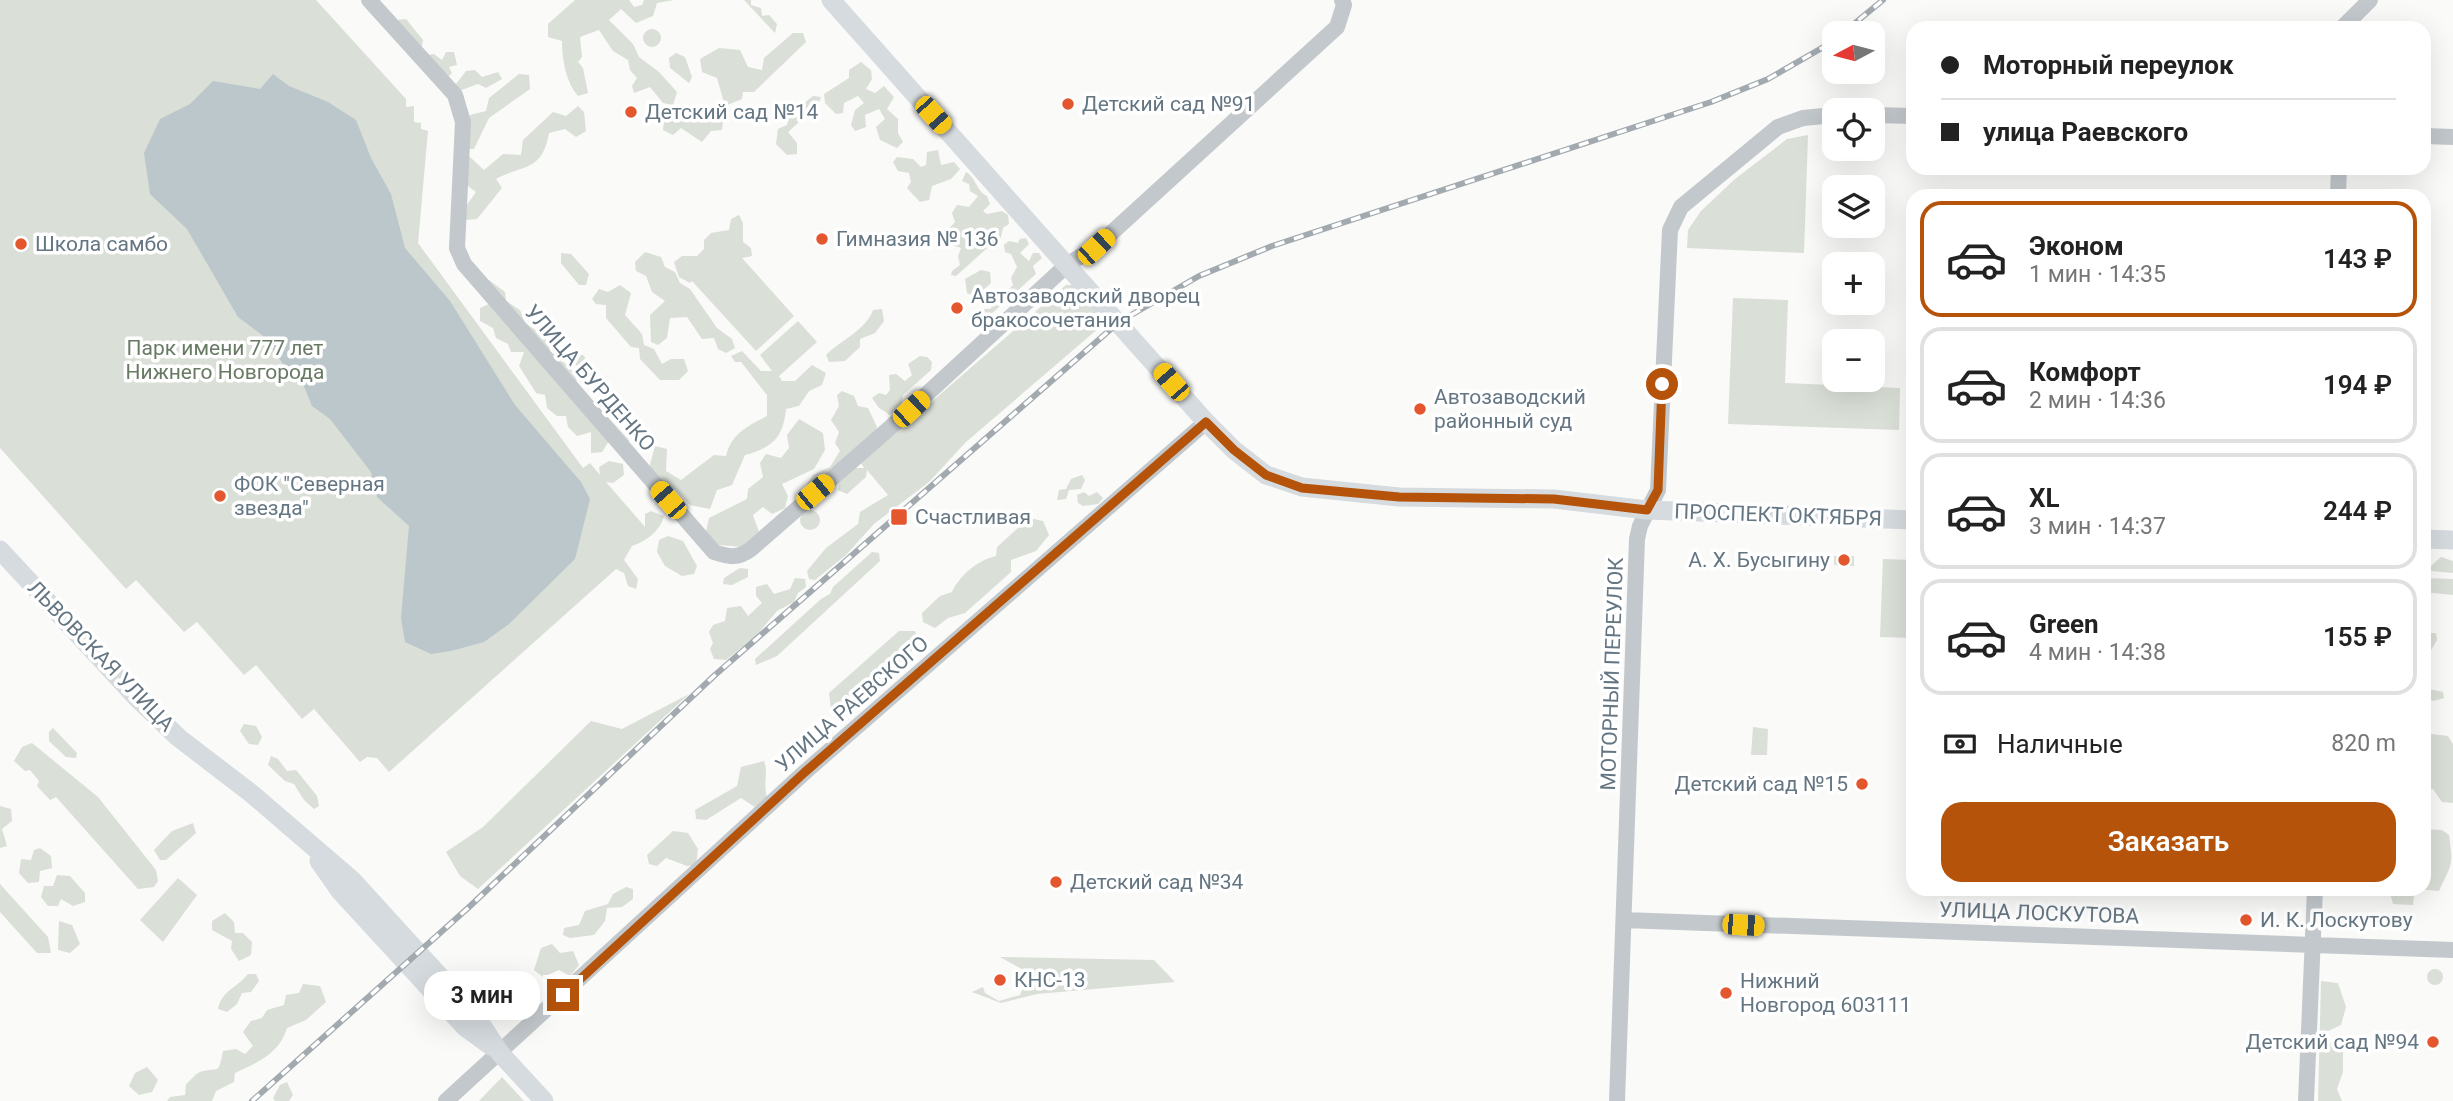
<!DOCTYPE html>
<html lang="ru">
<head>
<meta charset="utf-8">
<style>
  :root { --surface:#fff; --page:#f2f2f2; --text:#222; --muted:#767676; --line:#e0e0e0; --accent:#b45309 }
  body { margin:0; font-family:Roboto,sans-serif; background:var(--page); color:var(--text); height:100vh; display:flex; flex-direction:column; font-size:26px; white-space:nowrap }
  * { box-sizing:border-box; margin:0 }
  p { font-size:23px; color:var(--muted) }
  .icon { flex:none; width:38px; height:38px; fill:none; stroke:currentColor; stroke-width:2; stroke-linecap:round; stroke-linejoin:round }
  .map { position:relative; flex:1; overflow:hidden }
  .side { position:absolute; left:1906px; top:189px; width:525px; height:707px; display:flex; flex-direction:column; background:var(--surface); border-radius:21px; box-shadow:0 7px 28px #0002 }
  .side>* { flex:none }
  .guide { position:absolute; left:1906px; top:21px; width:525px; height:154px; border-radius:21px; box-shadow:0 7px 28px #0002; display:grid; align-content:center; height:154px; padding:0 35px; background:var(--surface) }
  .needle { width:46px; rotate:263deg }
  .tools { position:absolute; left:1822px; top:21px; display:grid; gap:14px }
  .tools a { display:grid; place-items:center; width:63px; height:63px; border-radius:14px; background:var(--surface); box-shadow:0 7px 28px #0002; font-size:35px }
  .end { position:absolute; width:32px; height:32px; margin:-16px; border:9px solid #b45309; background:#fff; box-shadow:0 0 0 4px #fff }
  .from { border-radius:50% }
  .bubble { position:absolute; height:49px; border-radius:21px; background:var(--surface); box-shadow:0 7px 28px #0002; font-size:23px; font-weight:600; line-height:49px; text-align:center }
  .car { position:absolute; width:21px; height:42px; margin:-21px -10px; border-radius:9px; box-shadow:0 0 5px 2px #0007; background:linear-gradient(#f5c518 24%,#345 0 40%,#f5c518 0 76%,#345 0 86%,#f5c518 0) }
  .guide b { display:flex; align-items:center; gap:24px; height:66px; font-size:26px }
  .guide b+b { border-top:2px solid var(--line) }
  .guide i { width:18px; height:18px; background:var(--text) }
  ul { padding:12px 0 0; list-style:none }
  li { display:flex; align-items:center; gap:21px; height:116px; margin:0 14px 10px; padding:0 21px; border:4px solid var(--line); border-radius:21px }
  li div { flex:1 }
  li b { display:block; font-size:26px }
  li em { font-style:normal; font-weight:600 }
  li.active { border-color:var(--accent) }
  li>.icon { width:63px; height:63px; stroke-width:1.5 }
  .pay { display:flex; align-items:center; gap:18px; height:77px; padding:0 35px; font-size:26px }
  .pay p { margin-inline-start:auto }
  .action { display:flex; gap:14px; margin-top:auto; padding:14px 35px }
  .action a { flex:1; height:80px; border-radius:21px; background:var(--accent); color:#fff; font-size:28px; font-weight:600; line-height:80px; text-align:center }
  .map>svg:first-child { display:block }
  .green { fill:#dadfd7 }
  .water { fill:#bbc7cb }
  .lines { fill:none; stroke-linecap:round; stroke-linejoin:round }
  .minor { stroke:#c3c8cc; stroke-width:16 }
  .major { stroke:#d6dbdf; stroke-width:19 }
  .rail-casing { stroke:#a2aab0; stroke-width:6 }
  .rail { stroke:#fff; stroke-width:3.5; stroke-dasharray:10; stroke-linecap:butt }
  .route { stroke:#b45309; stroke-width:9 }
  .poi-dot { fill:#e4572e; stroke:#fff; stroke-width:2.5 }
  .labels { text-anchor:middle; stroke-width:7; stroke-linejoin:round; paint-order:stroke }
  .poi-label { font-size:21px; fill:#657683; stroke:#fff; text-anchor:start }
  .park-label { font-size:21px; fill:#687a64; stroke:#fff }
  .street-label { font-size:21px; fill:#657683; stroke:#fff }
</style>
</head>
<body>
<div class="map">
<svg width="2453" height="1101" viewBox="0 0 2453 1101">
  <rect width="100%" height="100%" fill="#fafaf8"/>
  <path class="green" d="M0,0H316L406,99V107L414,106V122L421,123V129L428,131L418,243L583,468L590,463L600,475L599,467L609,461L623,464L624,475L613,483L606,482L645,527V514L651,511L664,516C660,531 647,541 632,546L624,560L638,579L636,589L628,586L624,573L616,569L389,772L377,758L367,757L360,762L314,709L302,719L256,665L244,675L197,622L184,632L136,580L126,589L0,448Z
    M575,0H629L634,7L642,5L644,0H674L657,3L653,16L636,23L621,9L609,20L633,44L639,57L659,72L677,92L673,105L663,103L650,87L634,93L632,86L637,78L630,70L628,60L613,51L599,30L580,37L582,57L578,62L583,68L588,93L578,96C566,82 562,60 562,41L548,37V24Z
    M744,0H751V5L761,8L762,16L769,15L777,24L775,33Z
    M406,19L423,40L422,46L415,47L396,26L397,20Z
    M643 38a9 9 0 1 1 18 0a9 9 0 1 1-18 0Z
    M793,33H803L806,42L754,92H743L742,99L725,106L717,78L702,72L700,59L719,48L740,50L748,67L762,70L764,58Z
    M446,52H454L457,65L449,67L452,73L447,78L427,55L434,54L442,60Z
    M676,53L685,57L692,77L689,83L670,68L669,58Z
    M861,62L871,70L872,79L866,89L875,93L884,86L894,97L887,109L898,119V133L903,142L897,148L880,140L876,127L885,119L879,109L865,115L866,127L855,131L851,125L855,110L864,103L858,96L844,103L843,113L836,114L825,103L824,94L849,78V70Z
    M475,70L482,77L498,72L502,79L486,88L478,84L459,91L456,84L466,71Z
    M519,74L529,75L530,89L489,118L474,149H463L470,115L486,111L489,98Z
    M813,96L821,97L818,105L788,132L797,143V154L787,155L776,144L778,129L787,125L789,115Z
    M578,106L584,112L586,131L576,137L565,129L549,133C542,172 524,164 496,179L502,188L477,219L466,220L464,209L476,192L461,181L462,160L470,157L484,170L503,154L521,155L523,140L553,112L566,116Z
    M679,112H690L705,121L718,112L724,114L722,130L711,131L702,142L681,128L673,135L663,130L664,120Z
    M1808,135L1804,253L1687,248L1688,230L1701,211L1735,179L1787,139Z
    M938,150L941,165L954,162L960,169L951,179L932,186L929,200L920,202L907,188L911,182L909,173L898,171L893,162L897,157L913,159L921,167L926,165L927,152Z
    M966,172C976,177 976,191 987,196L990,204L983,211L987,214L1002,211L1008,215L1009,224L1003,228L1000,241L994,242L956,276L951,275L952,271L960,265L958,256L961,248L950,244L946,232L955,222L952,213L957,205L969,207L978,196L970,191L969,184L962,181Z
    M739,215L743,223V242L751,248L752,256L742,258L794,316L756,351L692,281L690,283L679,277L674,262L682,256H697L704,249V240L711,233L729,230L731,219Z
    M1026,238L1029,244L1020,253L1029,261L1033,253H1039L1042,258L1033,266L1036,274L989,316L987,322H979L978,309H990L1013,285L1011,278L1017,267L1011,254L1005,252L1004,245L1009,241L1018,243L1020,239Z
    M645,252L661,257L665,267L675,272L680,283L690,289L717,328L732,339L735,348L726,353L718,349L714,338L702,339L687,317L670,318L667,338L658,345L651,342L650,315L665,301L652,292L646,276L636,271L635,262Z
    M561,253L571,254L589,274L586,285H579L561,263Z
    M981,270L990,272L991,283L976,297L967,293L965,279Z
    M489,280L505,292L506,301L520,310L525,323L549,339L550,351L573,370L578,385L629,440V449L609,441L602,452L591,453V432L577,436L568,427L566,416H557L547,408L545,395L536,393L519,366L524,352H511L508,344L496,338L493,328L480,321V308L491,303L483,283Z
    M620,285L631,293L625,315L642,334L644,345L654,349L662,364L671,359H684L688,371L679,380H660L640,359L639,348L631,347L606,318V305L596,304L592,299L599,289L608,292Z
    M1066,285H1073L1107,321L966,442L929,482L874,524L846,555L815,580L809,579L807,571L826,548L858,524L860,512L888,495L867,470L866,477L847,494L838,490L839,483L855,468H864L861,463Z
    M1733,298L1788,300L1785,383L1900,388L1899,430L1728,424Z
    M882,309L884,321L875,333L860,339V347L845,361L829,362L826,355C841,340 866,330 873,310Z
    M798,321L817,342L779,376L782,381H795L812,365L826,373L822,385L809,391L799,406L786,409C783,438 773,447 745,455L732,485L717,490L710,509L690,505L675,489L663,493L649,468L655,446L667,449L666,471L681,480L714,455L726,456C731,434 748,426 767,416V395L741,362H735L731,356L742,351L761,371H772L760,355Z
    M574,355H583L598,374L600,383L608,385L620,396V407L630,413L631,423L624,424L619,412L613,414L599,395L597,384L589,383L575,364Z
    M920,356L927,357L932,362L931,370L903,395L901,407L890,415L879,408L872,398L879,393L886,395L890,390L889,375L896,374L905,381L912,375L908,364Z
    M842,391L854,396L858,406L868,408L877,427L872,440L798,500L813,475L830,467L840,451L835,443L839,432L831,420L839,406L837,395Z
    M799,419L823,433L825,450L814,469L782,484L788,496L785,508L772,514L763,507L753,515L759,532L743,547L718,545L706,532L709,518L747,499L748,489L763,477L760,463L766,454L781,458L789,448L787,435Z
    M1082,475L1085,480L1081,489L1069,490L1066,499L1057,500L1059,490L1066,489L1071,479Z
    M1084,492L1089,496L1097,492L1103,498L1098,504L1083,506L1078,503L1077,495Z
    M800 520a10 10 0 1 1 20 0a10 10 0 1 1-20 0Z
    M1029,518L1043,521L1049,535L1036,551L1011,560V572L965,613L948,618L935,628L923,622L922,613L940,596L952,592C960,575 978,560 996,556L997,547Z
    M668,536L683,541L697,566L694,574L682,576L665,566L657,552L659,540Z
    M872,552L879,553L880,561L777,656L756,665L755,659L821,599L830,594L833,587Z
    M1834,556H1854V566L1834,565Z
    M2441,557L2453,561V573L2431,571V566Z
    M1883,559L1913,560V638L1880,637Z
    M740,568L748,569V577L732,585L723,584L724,578Z
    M795,578L805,579L806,587L798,593L794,602L777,611L756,636L726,660L714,659L710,649L713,643L709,632L713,625L725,621L727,608L741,606L748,616L762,603L756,596V587L767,584L774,594L790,589Z
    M2424,578L2453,579V595L2424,592Z
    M899,631H915L919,645L845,710L831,709L829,693Z
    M2424,633H2436L2437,640L2430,652H2424Z
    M2424,688L2443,692L2444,698L2433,701L2424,698Z
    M689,694L478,889L460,876L446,852L483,827L591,721L622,729Z
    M244,724L256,726L262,737L258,745L249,744L240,731Z
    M1753,727L1768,729L1767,755H1751Z
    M53,728L77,753L76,758L66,757L49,741V732Z
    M2424,733L2448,736L2453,744V803L2442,802L2433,789L2424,788Z
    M32,743L98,797L156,870L158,881L154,887L138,889L56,797L50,800L37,786L39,781L30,770L25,771L14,761L22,747Z
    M271,756L278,759L287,771L296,770L317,796L319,806L314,809L304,800L294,784L285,781L268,765Z
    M764,761C769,774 762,784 768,801L755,807L741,798L706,820L696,819L695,810L737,786L741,767Z
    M0,806L11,809L12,821L2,829L7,846L0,848Z
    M193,823L196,833L166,860H160L154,850L172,831Z
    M2424,829L2442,830L2449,835C2453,865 2453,862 2439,891L2417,889H2424Z
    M673,831L688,833L698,849L696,865L687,866L666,858L657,866L649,864L647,855Z
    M40,848L51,856L52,868L40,871L39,882L28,883L19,873L21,859L31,860L34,850Z
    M57,875L70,876L85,893V902L73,906L61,899L58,906H48L41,897L44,886H53Z
    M178,878L197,895L163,942L140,920Z
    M0,884L48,937L51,953H37L0,912Z
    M626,887L633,889V899L622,907L607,908L605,921L594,935L570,938L563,935L564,928L579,925L585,911L608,904L613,894Z
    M2389,889H2415L2413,905L2393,904Z
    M225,913L234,922L235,933H243L252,942L251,955L239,961L231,949L232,941L212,930V921Z
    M59,921L72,925L80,944L70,953L58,950Z
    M552,944L560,953L573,951L579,965L570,976L559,970L543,977L534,970L541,948Z
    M1000,957L1154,960L1175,982L1037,994L1001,1003L972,992L983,987L985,993L999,1001L1020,995L1029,973Z
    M2427 977a8 8 0 1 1 16 0a8 8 0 1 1-16 0Z
    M248,974H256L259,981L251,992L242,993L237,1004L227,1012L218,1009C221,991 237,988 248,974Z
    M2321,981L2338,983L2346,1007L2341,1025L2322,1034L2328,1042L2343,1045V1072L2337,1089L2342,1101H2318Z
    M303,984L320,986L326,1002L306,1020L287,1028C280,1053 257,1063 235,1073L234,1082L216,1091L212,1101H167L170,1097L185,1095L186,1084C190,1081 195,1074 200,1072C219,1066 218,1077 223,1051L236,1049L245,1054L253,1046L243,1032L251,1021L262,1018L267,1010L284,1005L286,995L299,993Z
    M147,1067L158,1080L152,1092L139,1095L129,1086L135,1073Z
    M502,1077L524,1101H479Z
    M287,1082L293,1095L289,1101H275L273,1098L280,1085Z"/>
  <path class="water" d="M273,74L289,86L328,102L356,120L371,158L391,194L405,248L450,301L515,405L581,482L590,499L575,559L509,624L484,642L451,651L431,654L405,642L401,618L409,526L377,497L371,472L330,419L312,406L303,384L286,368L262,335L238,317L187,229L150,194L144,153L160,119L190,104L213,81L260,89Z"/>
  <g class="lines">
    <path class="minor" d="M369,0L455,95L463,122L457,248L464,264L714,552C729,557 738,559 751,549L892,426L1068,264L1096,247L1337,27L1344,5L1342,0
      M2342,28L2370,0
      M1872,115L1913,116
      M2424,136L2453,137
      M2338,196L2339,168
      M1624,920L2453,950
      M446,1101L805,772L1206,422
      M1617,1101L1637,539L1640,526L1658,490L1670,230L1681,207L1778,127L1803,118L1834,115
      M2306,1101L2315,889"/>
    <path class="major" d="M831,0L1206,422L1234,450L1266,475L1302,487L1399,497L1554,499L1647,510L1913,520
      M2424,539L2453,540
      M0,550L136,697L179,738L252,794L352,880L475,1015L500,1053L544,1101
      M319,861L340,891L465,1027L491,1046"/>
    <defs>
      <path id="rail" d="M1843,33L1883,0
        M252,1101L468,908L715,675L1119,322L1199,276L1272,246L1711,102L1768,79L1834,41"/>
    </defs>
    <use href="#rail" class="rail-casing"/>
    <use href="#rail" class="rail"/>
  </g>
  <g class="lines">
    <path class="route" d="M563,995L805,772L1206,422L1234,450L1266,475L1302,488L1399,497L1554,499L1647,510L1658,490L1662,384"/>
  </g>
  <g class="poi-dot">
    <circle cx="1068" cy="104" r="7"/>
    <circle cx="631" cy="112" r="7"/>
    <circle cx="822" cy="239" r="7"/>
    <circle cx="21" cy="244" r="7"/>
    <circle cx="957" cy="308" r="7"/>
    <circle cx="1420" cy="409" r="7"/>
    <circle cx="220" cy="496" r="7"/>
    <rect x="890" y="508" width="18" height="18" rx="3.5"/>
    <circle cx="1844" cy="560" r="7"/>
    <circle cx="1862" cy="784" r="7"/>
    <circle cx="1056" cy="882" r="7"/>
    <circle cx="2246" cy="920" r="7"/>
    <circle cx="1000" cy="980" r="7"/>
    <circle cx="1726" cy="993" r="7"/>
    <circle cx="2433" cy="1042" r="7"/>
  </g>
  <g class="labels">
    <g class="poi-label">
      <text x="1082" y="111">Детский сад №91</text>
      <text x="645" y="119">Детский сад №14</text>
      <text x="836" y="246">Гимназия № 136</text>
      <text x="35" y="251">Школа самбо</text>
      <text x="971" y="303">Автозаводский дворец<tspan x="971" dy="24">бракосочетания</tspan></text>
      <text x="1434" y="404">Автозаводский<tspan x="1434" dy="24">районный суд</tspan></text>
      <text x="234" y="491">ФОК "Северная<tspan x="234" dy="24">звезда"</tspan></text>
      <text x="915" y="524">Счастливая</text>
      <text x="1830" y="567" text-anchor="end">А. Х. Бусыгину</text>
      <text x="1848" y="791" text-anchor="end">Детский сад №15</text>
      <text x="1070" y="889">Детский сад №34</text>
      <text x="2260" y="927">И. К. Лоскутову</text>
      <text x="1014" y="987">КНС-13</text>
      <text x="1740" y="988">Нижний<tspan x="1740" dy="24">Новгород 603111</tspan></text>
      <text x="2419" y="1049" text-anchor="end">Детский сад №94</text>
    </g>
    <g class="park-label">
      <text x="225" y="355">Парк имени 777 лет<tspan x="225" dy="24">Нижнего Новгорода</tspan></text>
    </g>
    <g class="street-label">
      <text transform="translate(590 378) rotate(49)" y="7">УЛИЦА БУРДЕНКО</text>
      <text transform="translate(1778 515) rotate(2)" y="7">ПРОСПЕКТ ОКТЯБРЯ</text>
      <text transform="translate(101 656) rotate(46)" y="7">ЛЬВОВСКАЯ УЛИЦА</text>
      <text transform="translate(1612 674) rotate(-88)" y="7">МОТОРНЫЙ ПЕРЕУЛОК</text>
      <text transform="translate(852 704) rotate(-41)" y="7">УЛИЦА РАЕВСКОГО</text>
      <text transform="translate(2039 913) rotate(2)" y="7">УЛИЦА ЛОСКУТОВА</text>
    </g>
  </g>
</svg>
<div class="tools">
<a><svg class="needle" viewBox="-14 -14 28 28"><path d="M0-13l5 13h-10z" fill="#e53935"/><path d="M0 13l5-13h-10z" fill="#767676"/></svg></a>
<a><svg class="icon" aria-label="locate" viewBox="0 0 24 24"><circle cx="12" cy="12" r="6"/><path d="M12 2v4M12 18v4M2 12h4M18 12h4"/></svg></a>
<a><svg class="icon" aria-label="layers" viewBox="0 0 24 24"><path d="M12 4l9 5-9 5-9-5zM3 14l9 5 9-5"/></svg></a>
<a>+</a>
<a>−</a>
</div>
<i class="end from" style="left:1662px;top:384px"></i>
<i class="end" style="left:563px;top:995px"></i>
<div class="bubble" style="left:424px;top:971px;width:116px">3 мин</div>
<i class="car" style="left:933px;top:115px;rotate:138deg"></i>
<i class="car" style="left:1096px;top:247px;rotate:47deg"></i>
<i class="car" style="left:1171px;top:382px;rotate:319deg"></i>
<i class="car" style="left:911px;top:409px;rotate:47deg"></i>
<i class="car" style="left:815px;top:492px;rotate:50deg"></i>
<i class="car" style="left:668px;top:500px;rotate:319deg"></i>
<i class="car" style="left:1743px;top:925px;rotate:93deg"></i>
<div class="guide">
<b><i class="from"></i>Моторный переулок</b>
<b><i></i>улица Раевского</b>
</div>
<section class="side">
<ul>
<li class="active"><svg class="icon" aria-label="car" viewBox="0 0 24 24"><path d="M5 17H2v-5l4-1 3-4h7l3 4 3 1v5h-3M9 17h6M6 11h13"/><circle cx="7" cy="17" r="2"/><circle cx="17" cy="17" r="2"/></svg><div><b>Эконом</b><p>1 мин · 14:35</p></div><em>143 ₽</em></li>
<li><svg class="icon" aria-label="car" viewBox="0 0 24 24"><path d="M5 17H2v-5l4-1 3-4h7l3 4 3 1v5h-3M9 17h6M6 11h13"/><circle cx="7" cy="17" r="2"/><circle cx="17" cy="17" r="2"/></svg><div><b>Комфорт</b><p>2 мин · 14:36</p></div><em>194 ₽</em></li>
<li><svg class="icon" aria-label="car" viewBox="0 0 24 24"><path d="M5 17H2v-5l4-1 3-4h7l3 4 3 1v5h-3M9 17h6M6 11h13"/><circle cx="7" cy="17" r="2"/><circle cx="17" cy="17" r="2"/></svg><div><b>XL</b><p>3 мин · 14:37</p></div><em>244 ₽</em></li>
<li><svg class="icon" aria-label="car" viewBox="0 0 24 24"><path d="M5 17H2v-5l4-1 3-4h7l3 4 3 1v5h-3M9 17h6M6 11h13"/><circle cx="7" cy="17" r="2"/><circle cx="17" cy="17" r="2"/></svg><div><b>Green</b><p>4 мин · 14:38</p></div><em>155 ₽</em></li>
</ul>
<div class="pay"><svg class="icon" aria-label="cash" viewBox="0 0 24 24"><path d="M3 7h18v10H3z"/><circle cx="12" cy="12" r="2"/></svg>Наличные<p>820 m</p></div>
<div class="action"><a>Заказать</a></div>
</section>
</div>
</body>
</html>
